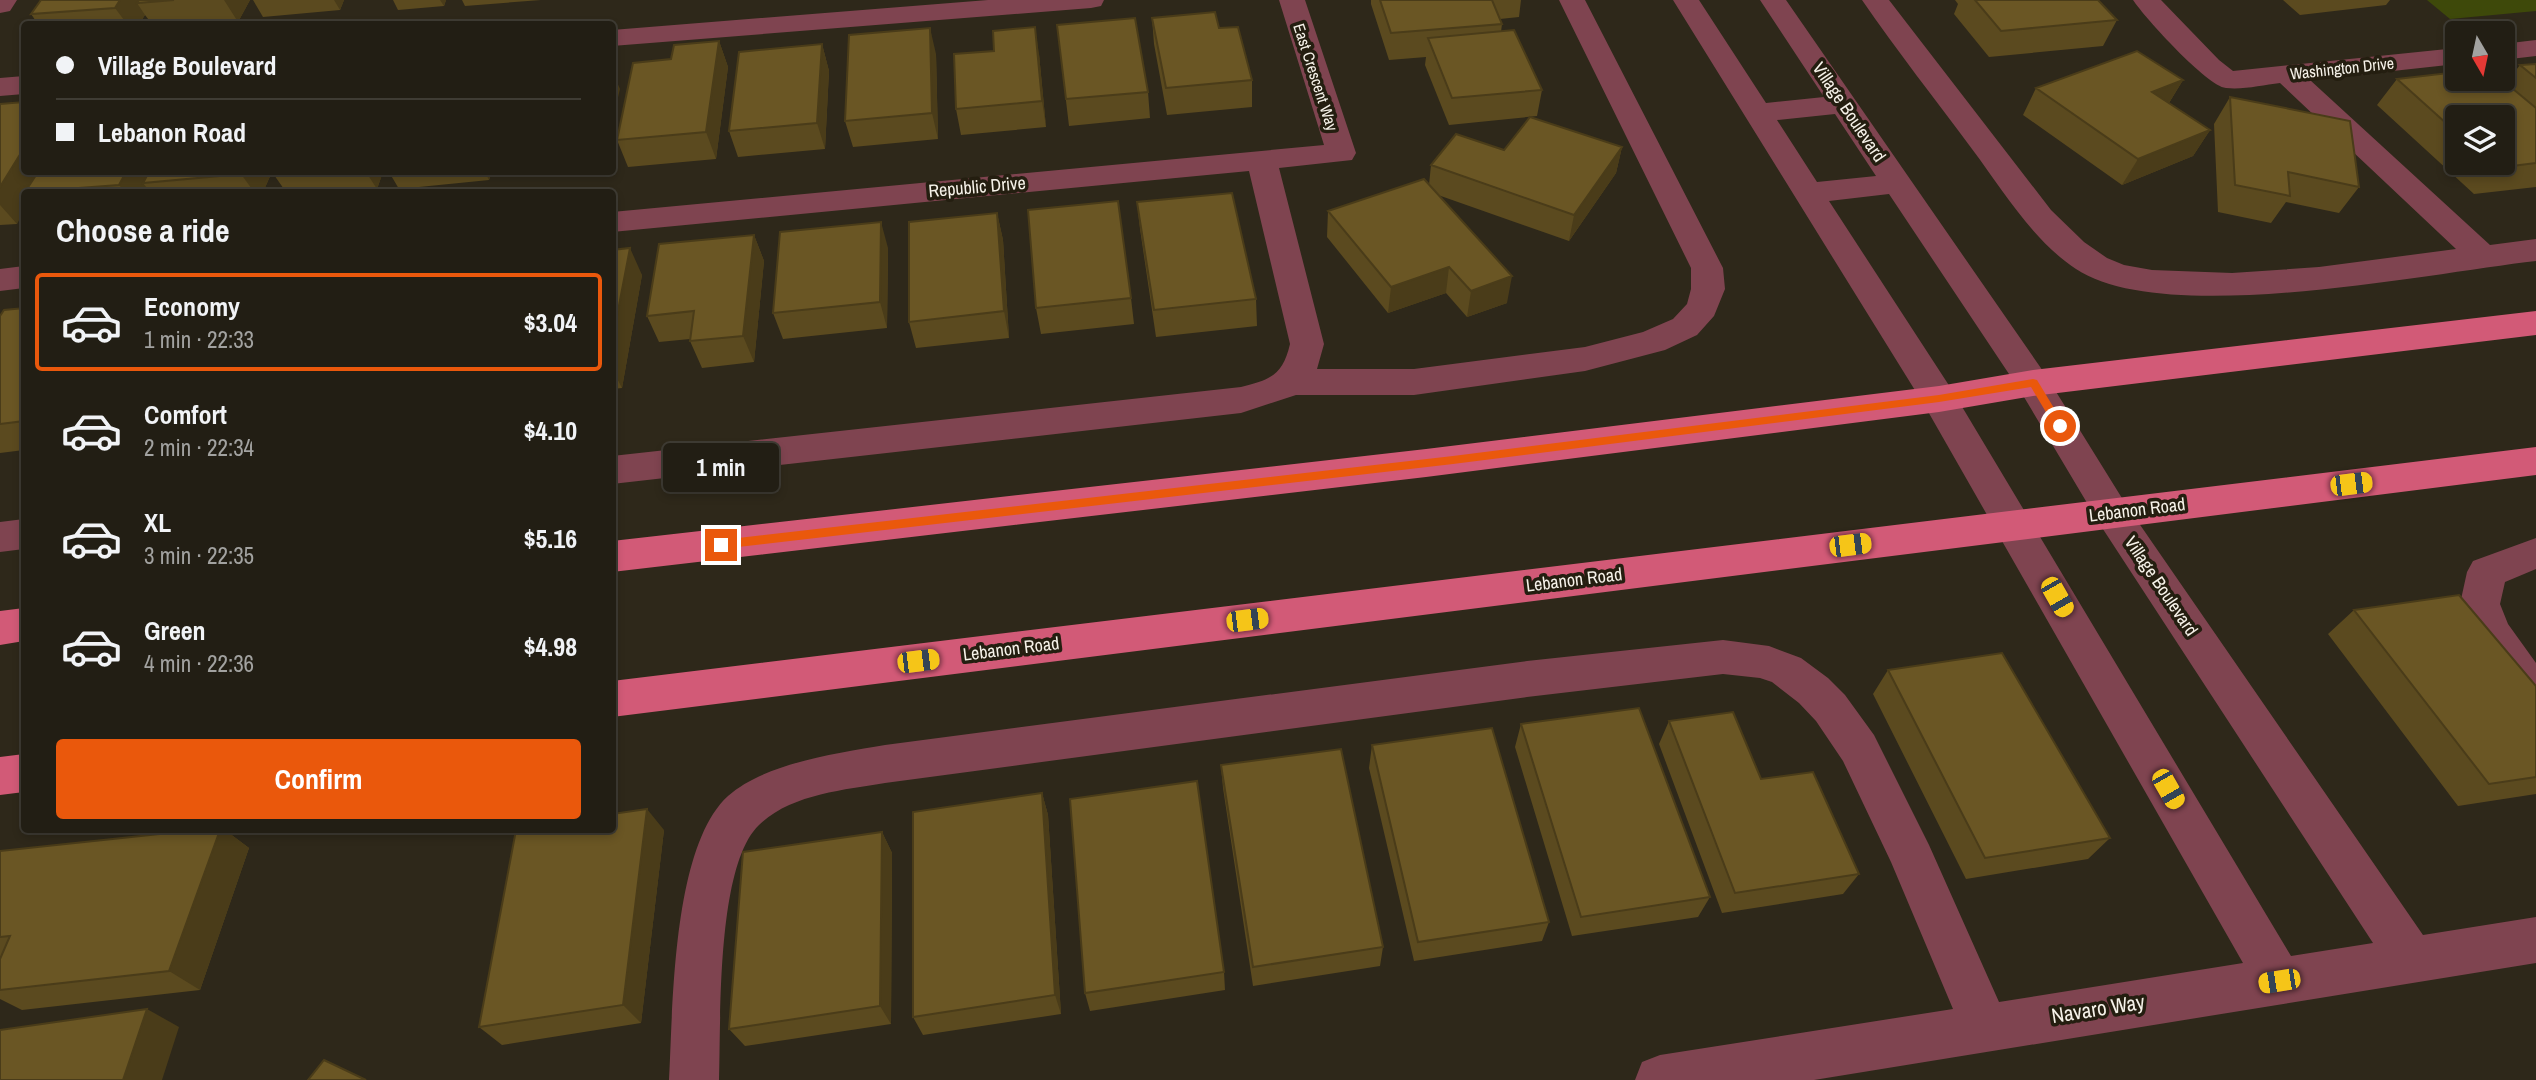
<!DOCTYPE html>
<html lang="en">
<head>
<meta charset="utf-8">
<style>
  :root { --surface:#221e14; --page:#2a271d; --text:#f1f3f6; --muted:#a2a2a0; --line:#3f3c34; --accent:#ea580c }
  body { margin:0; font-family:"Archivo Narrow",sans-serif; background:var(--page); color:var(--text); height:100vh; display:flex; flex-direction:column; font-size:26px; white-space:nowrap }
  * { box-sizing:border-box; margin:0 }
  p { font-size:23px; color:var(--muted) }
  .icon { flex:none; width:38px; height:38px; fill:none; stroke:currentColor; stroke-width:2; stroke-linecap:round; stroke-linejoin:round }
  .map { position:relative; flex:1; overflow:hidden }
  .sheet { position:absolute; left:21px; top:189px; width:595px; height:644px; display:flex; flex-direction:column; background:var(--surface); border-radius:7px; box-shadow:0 4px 10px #0003,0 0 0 2px var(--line) }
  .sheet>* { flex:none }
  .banner { position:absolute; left:21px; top:21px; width:595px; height:154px; border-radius:7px; box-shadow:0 4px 10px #0003,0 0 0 2px var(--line); display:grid; align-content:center; height:154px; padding:0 35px; background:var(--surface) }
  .needle { width:46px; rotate:171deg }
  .controls { position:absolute; left:2445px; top:21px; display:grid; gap:14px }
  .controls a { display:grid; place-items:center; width:70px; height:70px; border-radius:7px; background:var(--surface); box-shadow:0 4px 10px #0003,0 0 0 2px var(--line); font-size:35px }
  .end { position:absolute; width:32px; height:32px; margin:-16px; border:9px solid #ea580c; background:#fff; box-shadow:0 0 0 4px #fff }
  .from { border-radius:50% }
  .bubble { position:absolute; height:49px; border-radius:7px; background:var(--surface); box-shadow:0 4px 10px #0003,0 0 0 2px var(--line); font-size:23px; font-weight:800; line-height:49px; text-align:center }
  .car { position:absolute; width:21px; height:42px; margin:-21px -10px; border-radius:9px; box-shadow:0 0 5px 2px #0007; background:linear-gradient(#f5c518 24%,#345 0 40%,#f5c518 0 76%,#345 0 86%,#f5c518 0) }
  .banner b { display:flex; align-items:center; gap:24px; height:66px; font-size:26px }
  .banner b+b { border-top:2px solid var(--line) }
  .banner i { width:18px; height:18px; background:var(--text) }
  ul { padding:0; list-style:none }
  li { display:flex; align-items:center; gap:21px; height:98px; margin:0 14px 10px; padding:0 21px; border:4px solid transparent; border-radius:7px }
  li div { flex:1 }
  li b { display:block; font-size:26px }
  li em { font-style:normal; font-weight:800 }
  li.current { border-color:var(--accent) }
  li>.icon { width:63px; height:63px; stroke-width:1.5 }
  h2 { padding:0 35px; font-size:32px; line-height:84px }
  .action { display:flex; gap:14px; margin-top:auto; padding:14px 35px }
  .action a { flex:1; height:80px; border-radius:7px; background:var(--accent); color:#fff; font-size:28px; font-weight:800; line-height:80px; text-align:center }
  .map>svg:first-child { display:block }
  .green { fill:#3e490a }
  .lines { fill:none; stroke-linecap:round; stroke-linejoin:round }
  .minor { fill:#7f4450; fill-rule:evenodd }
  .major { fill:#d25a77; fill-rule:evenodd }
  .wall { fill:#5b4a1f; fill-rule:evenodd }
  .shaded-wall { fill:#4a3c19 }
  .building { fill:#6a5624; stroke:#4a3c19; stroke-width:2 }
  .route { fill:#ea580c }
  .labels { text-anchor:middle; stroke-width:7; stroke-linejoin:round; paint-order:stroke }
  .far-street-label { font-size:16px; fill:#f6f2e9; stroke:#241e10 }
  .street-label { font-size:18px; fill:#f6f2e9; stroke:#241e10 }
  .near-street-label { font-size:21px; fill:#f6f2e9; stroke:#241e10 }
</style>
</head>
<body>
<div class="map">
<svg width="2536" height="1080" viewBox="0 0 2536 1080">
  <rect width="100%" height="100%" fill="#2e281a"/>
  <path class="green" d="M2427,0H2536V11L2450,19Z"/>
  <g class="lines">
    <path class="minor" d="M0,0H17L10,11L0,13Z
      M988,0H1104L1101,6L1091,8L612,46V30Z
      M1279,0H1305L1356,153L1352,160L1279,168L1324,344L1317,369H1414L1585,347L1643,332L1673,319L1687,304L1691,289V268L1559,0H1585L1723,268L1725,289L1714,316L1697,335L1665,350L1585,371L1414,395H1296L1241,413L612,484V456L1241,387C1270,380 1283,375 1290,344L1249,171L612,232V212L1324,145Z
      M1673,0H1699L1766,103L1824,97L1760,0H1786L2045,374L2125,503L2423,935L2536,917V963L1814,1080H1635L1642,1062L1660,1055L1953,1009L1891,862L1843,761L1816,721L1799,703L1772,682L1760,678L1723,674L1527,697L885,783C844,790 791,794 759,825C716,866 721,1021 719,1080H669C673,1007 672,847 728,796C765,763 838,753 885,745L1527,661L1723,640L1769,646L1801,658L1828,678L1845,695L1874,735L1929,845L1999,1002L2243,963L1926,408ZM1835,114L1876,176L1817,182L1777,120ZM1889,194L2021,392L2099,523L2373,943L2291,956L1952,390L1829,201Z
      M1862,0H1889L2051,210L2084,242L2107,258L2124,265L2152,270L2232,273L2319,267L2456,249L2280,83C2263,85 2243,90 2226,88C2207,86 2145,18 2133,0H2161L2219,60L2233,71L2457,48V64L2310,80L2490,245L2536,239V261C2429,273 2164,328 2076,269C2032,240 2003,190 1972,149C1935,99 1897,51 1862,0Z
      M2536,40V56L2502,60V44Z
      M24,76V94L0,96V78Z
      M24,266V288L0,291V269Z
      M24,519V549L0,552V522Z
      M2536,538V569L2505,582L2500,604L2508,624L2536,663V714L2521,709L2471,632L2460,604L2467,572L2473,561Z"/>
    <path class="major" d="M2536,311V335L2033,396L1939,412L1426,477L612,572V541L1426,449L1939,386L2033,370Z
      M2536,447V475L612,717V681Z
      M24,608V641L0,645V611Z
      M24,754V792L0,795V757Z"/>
  </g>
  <path class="wall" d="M41,0H250L238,22L212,24H152L145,15L139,24H38L31,14Z
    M253,0H344L340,10L263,17Z
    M393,0H446L444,6L398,10Z
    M462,0H541L465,6Z
    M1371,0H1521L1519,17L1500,19L1502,24L1501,32L1542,90L1537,116L1449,125L1425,65L1426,57L1389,60L1371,4Z
    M1955,0H2098L2117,20L2103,46L1989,57L1954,14L1958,4Z
    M2283,0H2390L2386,5L2300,15Z
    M1152,18L1219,28L1252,80V107L1167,115L1154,44Z
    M1057,25L1148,92L1150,118L1069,126Z
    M719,41L728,67L716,159L628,167L617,140L671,59Z
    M822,44L829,71L825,149L738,157L729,131Z
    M936,54L938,139L853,147L845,121Z
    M1039,54L1046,127L961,135L956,109Z
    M2536,64V187L2474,194L2377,105L2397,79L2506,83L2520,65ZM2457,117L2502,163H2457Z
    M2183,80L2169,103L2210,130L2193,156L2122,185L2023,115L2036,88Z
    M2230,97L2359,187L2339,213L2286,202L2271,223L2218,212L2214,124Z
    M0,104L24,172H383L377,189L338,192H286L272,172L263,192H24L17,224L0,225Z
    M1622,147L1616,173L1569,241L1438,195L1507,303L1467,317L1446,293L1388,313L1327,237L1328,211L1429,185L1431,165L1504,150Z
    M389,172H492L489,180L399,189Z
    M515,172H570L518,176Z
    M1137,202L1256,299L1257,326L1156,337L1140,229Z
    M997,213L1003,240L1009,338L916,348L909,322Z
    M754,235L764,261L754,362L702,368L690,341V339L659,342L647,316Z
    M888,248L887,328L783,339L773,313Z
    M612,250L642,275L622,388L612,389Z
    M1131,298L1134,324L1041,334L1036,308Z
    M24,308V450L0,453V316Z
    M2354,610L2536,686V794L2458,806L2328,634Z
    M1888,670L2110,838L2088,859L1966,879L1873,694Z
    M1669,721L1761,779L1859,874L1843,894L1722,913L1659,744Z
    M1521,724L1710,897L1698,917L1572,936L1515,747Z
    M1372,745L1549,922L1542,941L1414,961L1369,768Z
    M1221,765L1383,947L1380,966L1253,986L1223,788Z
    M1042,793L1048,815L1061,1014L923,1035L913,1017Z
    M197,830H225L249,848L200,990L22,1010L0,999V851Z
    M664,830L641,1023L502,1045L479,1027Z
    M882,832L892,853L891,1024L745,1046L729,1029Z
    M1224,972L1225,990L1090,1011L1085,993Z"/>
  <path class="shaded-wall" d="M120,0H154L137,3L145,15L139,24H127L115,8Z
    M224,0H250L238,22Z
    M334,0H344L340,10Z
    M440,0H446L444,6Z
    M1035,27L1039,54L1046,127L1042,101Z
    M930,28L936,54L938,139L932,113Z
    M719,41L728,67L716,159L706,132Z
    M822,44L829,71L825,149L817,123Z
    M612,71L620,89L612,123Z
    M2183,80L2167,106L2152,92Z
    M2210,130L2193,156L2122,185L2138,159Z
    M1622,147L1616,173L1569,241L1574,215Z
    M24,148V172H48L24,192V211L17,224L0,205V187Z
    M126,172H160L143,183L150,192H125L119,185Z
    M242,172H272L263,192H254L241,174Z
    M366,172H383L377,189Z
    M485,172H492L489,180Z
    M997,213L1003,240L1009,338L1004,311Z
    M881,222L888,248L887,328L880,302Z
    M754,235L764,261L754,362L743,336Z
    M630,248L642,275L622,388L612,369V342Z
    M1449,267L1446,293L1388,313L1391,287Z
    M1512,276L1507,303L1467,317L1471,291Z
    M1042,793L1048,815L1061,1014L1055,995Z
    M647,809L664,830L641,1023L623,1005Z
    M220,830H225L249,848L200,990L169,971Z
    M882,832L892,853L891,1024L880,1006Z
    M147,1009L179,1027L162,1080H123Z"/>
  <path class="building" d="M41,0H120L115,8L31,14Z
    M139,0H174L137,3Z
    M1380,0H1492L1502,24L1391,33Z
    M1975,0H2098L2117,20L2001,31Z
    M1215,12L1219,28L1238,27L1252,80L1166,88L1152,18Z
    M1135,18L1148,92L1066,99L1057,25Z
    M1035,27L1042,101L956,109L954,54L994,51L993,31Z
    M930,28L932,113L845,121L849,35Z
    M1514,30L1542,90L1452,98L1428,38Z
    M719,41L706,132L617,140L633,63L671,59L674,45Z
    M822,44L817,123L729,131L739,52Z
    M2137,51L2183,80L2152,92L2210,130L2138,159L2036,88Z
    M2536,64V78L2520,65Z
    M2457,72V79H2501L2536,108V163L2496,168L2490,163H2502V117H2457V133L2397,79Z
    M2230,97L2350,121L2359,187L2288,172L2290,196L2235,185Z
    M24,102V148L0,187V104Z
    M1530,117L1622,147L1574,215L1431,165L1456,134L1504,150Z
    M38,172H126L119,185L25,192Z
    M149,172H242L241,174L143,183Z
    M1424,179L1512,276L1471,291L1449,267L1391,287L1328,211Z
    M1232,193L1256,299L1154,310L1137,202Z
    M1118,201L1131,298L1036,308L1028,210Z
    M997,213L1004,311L909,322V222Z
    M881,222L880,302L773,313L780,232Z
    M754,235L743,336L690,341L694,311L647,316L659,244Z
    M630,248L612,342V250Z
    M24,308V421L0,424V316L4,310Z
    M2459,595L2536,686V777L2489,784L2354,610Z
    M2002,653L2110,838L1985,858L1888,670Z
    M1639,708L1710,897L1581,917L1521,724Z
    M1733,712L1761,779L1813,772L1859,874L1735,893L1669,721Z
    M1492,728L1549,922L1418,942L1372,745Z
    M1341,749L1383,947L1253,967L1221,765Z
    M1197,781L1224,972L1085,993L1070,799Z
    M1042,793L1055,995L913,1017V812Z
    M647,809L623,1005L479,1027L516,830H612V814Z
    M197,830H220L169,971L0,990V959L10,936L0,937V851Z
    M882,832L880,1006L729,1029L743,852Z
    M147,1009L123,1080H0V1030Z
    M324,1060L366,1080H308Z"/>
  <path class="route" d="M2033,379L2037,380L2063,423V429H2056L2031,387L1939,402L1453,464L721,549L715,545L721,540L1453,456L1939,395Z"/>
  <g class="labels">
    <g class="far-street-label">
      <text transform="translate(2342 68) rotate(-6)" y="6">Washington Drive</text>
      <text transform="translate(1316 77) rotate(72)" y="6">East Crescent Way</text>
    </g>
    <g class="street-label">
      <text transform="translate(1849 112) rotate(56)" y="6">Village Boulevard</text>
      <text transform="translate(977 187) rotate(-5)" y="6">Republic Drive</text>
      <text transform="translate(2137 510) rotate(-7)" y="6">Lebanon Road</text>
      <text transform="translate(1574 580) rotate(-7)" y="6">Lebanon Road</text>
      <text transform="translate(2161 586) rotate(56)" y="6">Village Boulevard</text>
      <text transform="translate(1011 649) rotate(-7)" y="6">Lebanon Road</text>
    </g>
    <g class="near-street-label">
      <text transform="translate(2098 1009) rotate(-9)" y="7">Navaro Way</text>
    </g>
  </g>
</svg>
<div class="controls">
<a><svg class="needle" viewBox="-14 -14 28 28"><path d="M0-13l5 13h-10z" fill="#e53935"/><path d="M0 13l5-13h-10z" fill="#a2a2a0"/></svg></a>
<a><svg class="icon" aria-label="layers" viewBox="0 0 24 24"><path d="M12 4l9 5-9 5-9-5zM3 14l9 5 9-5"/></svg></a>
</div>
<i class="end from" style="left:2060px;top:426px"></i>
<i class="end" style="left:721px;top:545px"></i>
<div class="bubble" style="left:663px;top:443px;width:116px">1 min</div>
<i class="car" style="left:2351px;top:484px;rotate:83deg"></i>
<i class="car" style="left:1850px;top:545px;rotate:83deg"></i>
<i class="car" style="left:2057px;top:597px;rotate:150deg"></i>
<i class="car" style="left:1247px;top:620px;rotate:83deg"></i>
<i class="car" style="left:918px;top:661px;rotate:83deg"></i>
<i class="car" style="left:2168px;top:789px;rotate:150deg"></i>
<i class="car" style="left:2279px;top:981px;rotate:261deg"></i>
<div class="banner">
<b><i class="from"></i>Village Boulevard</b>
<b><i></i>Lebanon Road</b>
</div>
<section class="sheet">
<h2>Choose a ride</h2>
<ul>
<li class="current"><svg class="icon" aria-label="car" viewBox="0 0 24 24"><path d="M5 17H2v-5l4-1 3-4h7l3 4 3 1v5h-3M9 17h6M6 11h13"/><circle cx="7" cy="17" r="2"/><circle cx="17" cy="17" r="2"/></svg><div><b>Economy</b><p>1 min · 22:33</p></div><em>$3.04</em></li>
<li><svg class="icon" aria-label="car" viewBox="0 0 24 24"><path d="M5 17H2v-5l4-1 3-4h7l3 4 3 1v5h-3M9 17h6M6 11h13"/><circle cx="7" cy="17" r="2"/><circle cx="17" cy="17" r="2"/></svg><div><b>Comfort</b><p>2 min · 22:34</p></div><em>$4.10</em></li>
<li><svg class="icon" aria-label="car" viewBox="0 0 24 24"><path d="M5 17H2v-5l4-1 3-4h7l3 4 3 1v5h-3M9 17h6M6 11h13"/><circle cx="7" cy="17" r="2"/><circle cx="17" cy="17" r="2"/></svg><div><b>XL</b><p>3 min · 22:35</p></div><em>$5.16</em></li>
<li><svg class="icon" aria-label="car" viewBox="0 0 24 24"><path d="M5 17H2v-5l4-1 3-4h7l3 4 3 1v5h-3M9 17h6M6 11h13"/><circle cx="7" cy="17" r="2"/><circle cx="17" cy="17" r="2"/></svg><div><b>Green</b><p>4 min · 22:36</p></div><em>$4.98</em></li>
</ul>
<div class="action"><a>Confirm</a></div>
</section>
</div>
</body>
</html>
